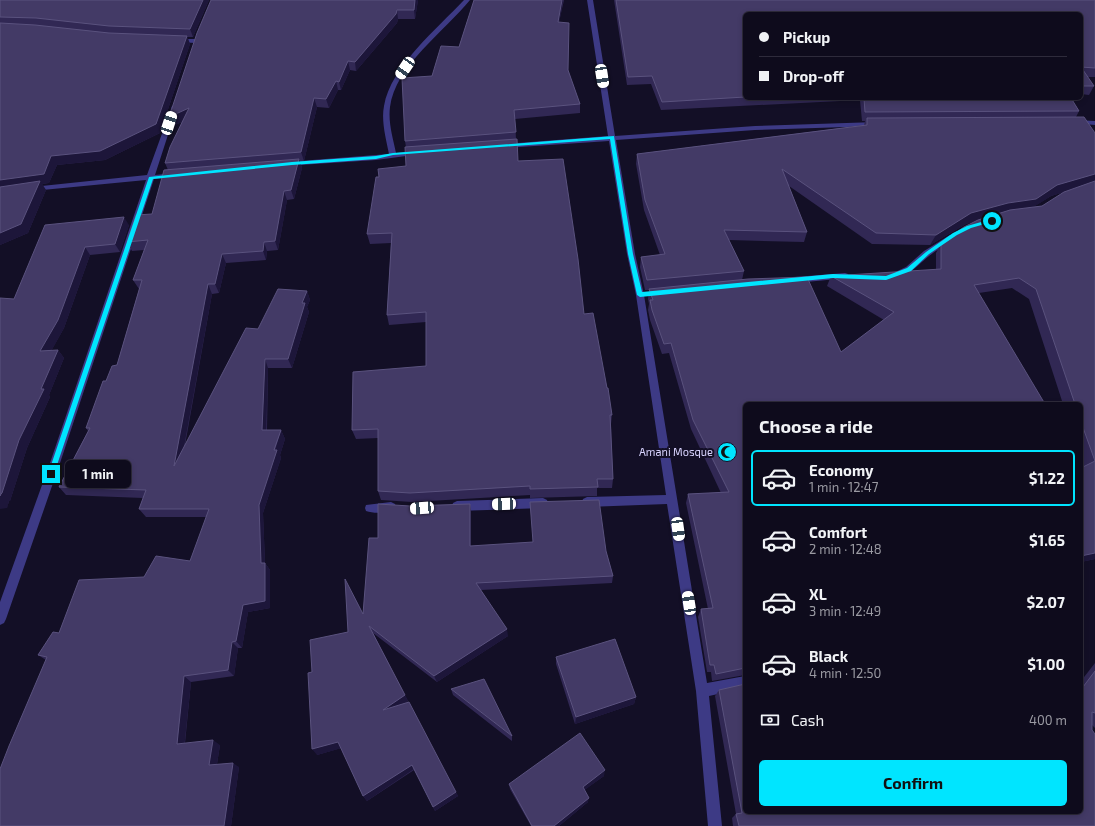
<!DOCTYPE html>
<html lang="en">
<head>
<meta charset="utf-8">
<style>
  :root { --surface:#0e0b1c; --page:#1c1929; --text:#f1f3f6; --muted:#9b9ba3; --line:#2e2b3b; --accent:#00e5ff }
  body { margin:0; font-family:"Exo 2",sans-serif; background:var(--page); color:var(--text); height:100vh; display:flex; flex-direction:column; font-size:15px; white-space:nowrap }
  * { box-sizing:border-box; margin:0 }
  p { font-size:13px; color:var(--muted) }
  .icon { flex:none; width:22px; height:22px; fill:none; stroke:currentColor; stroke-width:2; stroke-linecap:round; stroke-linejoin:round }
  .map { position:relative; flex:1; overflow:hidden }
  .drawer { position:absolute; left:743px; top:402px; width:340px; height:412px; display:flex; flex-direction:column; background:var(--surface); border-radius:6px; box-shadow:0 2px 6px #0003,0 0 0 1px var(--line) }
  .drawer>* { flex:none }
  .guide { position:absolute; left:743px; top:12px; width:340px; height:88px; border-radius:6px; box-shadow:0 2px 6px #0003,0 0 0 1px var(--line); display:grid; align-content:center; height:88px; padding:0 16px; background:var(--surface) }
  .end { position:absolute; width:18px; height:18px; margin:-9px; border:5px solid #00e5ff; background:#111; box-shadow:0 0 0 2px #111 }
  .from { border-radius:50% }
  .bubble { position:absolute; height:28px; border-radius:6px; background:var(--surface); box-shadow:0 2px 6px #0003,0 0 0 1px var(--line); font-size:13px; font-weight:700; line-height:28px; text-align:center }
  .car { position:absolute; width:12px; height:24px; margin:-12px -6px; border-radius:5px; box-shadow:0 0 3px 1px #0007; background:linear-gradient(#fff 24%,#345 0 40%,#fff 0 76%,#345 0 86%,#fff 0) }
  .guide b { display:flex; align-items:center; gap:14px; height:38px; font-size:15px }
  .guide b+b { border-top:1px solid var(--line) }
  .guide i { width:10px; height:10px; background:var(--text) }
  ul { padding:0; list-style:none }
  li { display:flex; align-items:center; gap:12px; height:56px; margin:0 8px 6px; padding:0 8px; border:2px solid transparent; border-radius:6px }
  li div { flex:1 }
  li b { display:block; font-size:15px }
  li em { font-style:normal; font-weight:700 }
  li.current { border-color:var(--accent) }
  li>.icon { width:36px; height:36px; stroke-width:1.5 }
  h2 { padding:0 16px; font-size:18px; line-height:48px }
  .pay { display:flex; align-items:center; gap:10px; height:44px; padding:0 16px; font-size:15px }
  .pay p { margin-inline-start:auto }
  .primary-button { display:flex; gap:8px; margin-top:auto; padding:8px 16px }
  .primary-button a { flex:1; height:46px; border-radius:6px; background:var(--accent); color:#111; font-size:16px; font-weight:700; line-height:46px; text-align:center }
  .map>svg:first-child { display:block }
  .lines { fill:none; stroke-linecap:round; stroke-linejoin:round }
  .minor { fill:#3d3a85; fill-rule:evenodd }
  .wall { fill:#312854; fill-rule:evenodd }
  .shaded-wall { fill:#1d163a }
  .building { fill:#433a66; stroke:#5a527e }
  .route { fill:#00e5ff }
  .labels { text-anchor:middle; stroke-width:4; stroke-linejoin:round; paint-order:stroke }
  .poi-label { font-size:11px; fill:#d9d4ff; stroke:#130f26; text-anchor:end }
</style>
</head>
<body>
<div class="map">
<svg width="1095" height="826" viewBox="0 0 1095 826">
  <rect width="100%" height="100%" fill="#130f26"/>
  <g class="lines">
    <path class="minor" d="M464,0H470C445,31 395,66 390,107C388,123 393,138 396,153L418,150L422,152L421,154L376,160L284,166L283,164L287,162L389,154C386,139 381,121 384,106C391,66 437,29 464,0Z
      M587,0H593L615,136L755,126L877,122L880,124L877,126L755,130L616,140L635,254L644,295L707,683L745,676V688L709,696L722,826H708L696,691L667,504L587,507L583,505L582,502L583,499L587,497L666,495L636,295L627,254L609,141L504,148L500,146L504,144L608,136Z
      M174,39H196L199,41L196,43L176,42L174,41Z
      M172,106L177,107L155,175L175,173L179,175L175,177L154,179L61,460L6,619L4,623L0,625V602L51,460L146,180L32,191L28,189L32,187L147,175Z
      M1075,120L1095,121V125L1073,123L1072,122Z
      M950,235L954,238L953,240C945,245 936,250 929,256C920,263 902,283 889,279L888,277L889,275L906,267L924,251Z
      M845,273L848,274L849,276L848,278L795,283L791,280L795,277Z
      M543,498L547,500L548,503L547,506L543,508L457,511L453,509L452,506L453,503L457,501Z
      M391,502L395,504L396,507L395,510C387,513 374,514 366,511L365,508L366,505Z"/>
  </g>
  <path class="wall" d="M0,0H209L193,37H187L190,44L160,133L105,160L57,165L49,183L42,184L46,190L28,233L0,245Z
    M418,0L415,19H398L397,23L356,71L350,70L341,90H338L329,108L317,107L304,161H300L302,168L294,199L287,200L278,250L267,251L266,260L226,263L219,293L212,294L185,445L258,329L307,291L310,300L307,307L309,312L292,368H268L267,430H281L285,439L280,455L281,458L263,513L265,563L270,570V608L248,612L242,648H238L234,676L191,682L185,743L220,745L217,764L239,767L231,826H0L46,660L38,655L59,633L144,577L190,561L207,517H146L139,509L143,498L66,495L59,487L88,431L86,428L106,381L117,365L139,289L133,280L144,250L132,251L127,242L152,214L168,170L165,163L182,122L173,126Z
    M474,0H564L559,22L568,71L580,104V113L515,119L516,139L518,161L584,314L607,388L612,415L611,424L613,479L612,488H597V496L530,498V495L412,502L381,500L378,491V438L356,439L352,430L426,366V322L389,325L387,315L391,243L370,244L367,234L379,177L406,166V147L405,141L432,76L459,47Z
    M614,0H1095V77H1087L1094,86L1089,95L1081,94V14H745V98H1071L1079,111L1076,117L1095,133V559L1081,562L1083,467L1084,466L1081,458V404H1063L1029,299L1012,288L979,293L745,404V675L712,681L711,672H707L698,617L701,609H708L686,503L688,494L721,493L691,429L669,353L662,354L650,320L648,310L649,304L648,299L649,290H645L640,267L641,257L660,255L644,210L636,164L637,154L864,125L865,121H862L860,100L661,110L651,84L627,85ZM789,186L872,244L930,245L966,224L982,219L941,243L936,253V270L831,276L827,286L884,320L841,352L742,280L744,271L729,240L804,242L807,232ZM1074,189L1042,206L1033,207L1051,196Z
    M45,225H129L120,252L90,255L64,328L51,351L58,350L64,358L49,395L50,397L27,448L10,501H9L7,508Z
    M471,512V546L606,551L613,576L612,583L481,590L508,636L437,682L373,633L408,701L405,703L458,796L435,811L414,770L367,801L363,796L341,748L317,755L312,672L348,632L363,614L378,538Z
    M556,657L636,697L634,704L575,724L556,664Z
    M1095,663V728L1092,725L1095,826H733L732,818L736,814L715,696L719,690L1081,812V681Z
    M451,689L512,736V741L453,695Z
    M604,776L584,790L588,802L559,826H531L510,789L509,784Z"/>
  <path class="shaded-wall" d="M203,0H209L193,37L190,29Z
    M415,0H418L415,19L414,10Z
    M562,0H563L558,31V22Z
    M397,10L398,19L397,23L356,71L355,62Z
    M187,36L190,44L160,133L105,160L57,165L49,183L42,184L46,190L28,233L0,245V180Z
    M348,61L350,70L341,90L339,82Z
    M336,81L338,90L329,108L326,99Z
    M314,98L317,107L304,161L301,152Z
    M189,108L193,117L173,126L169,117Z
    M299,159L302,168L294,199L291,190Z
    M1095,174V183L1051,196L1029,210L1003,214L966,224L930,245L936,235L971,213L1057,185Z
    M284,191L287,200L278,250L275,241Z
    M124,217L129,225L120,252L115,244Z
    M264,242L267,251L266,260L263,251Z
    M85,247L90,255L64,328L47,359L40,351Z
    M222,254L226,263L219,293L215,284Z
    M208,284L212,294L179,474L174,466Z
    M307,291L310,300L307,307L309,312L292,368L288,359L302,303Z
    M58,350L64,358L49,395L50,397L27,448L10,501H9L7,508L0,509V496L19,440Z
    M265,359L268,368L266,438L262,430Z
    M281,430L285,439L280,455L281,458L263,513L265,563L270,570V608L248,612L242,648L236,641L243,605L261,563L259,505Z
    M470,504L471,512V554L470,546Z
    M1095,553V559L1081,562V556Z
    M507,629L508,636L437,682L434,676Z
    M232,642L238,648L234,676L228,670Z
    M184,676L191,682L184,749L177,744Z
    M405,695L408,701L387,715L383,710Z
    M636,697L634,704L575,724L576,717Z
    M213,740L220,745L216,770L209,765Z
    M338,742L342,748L317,755L312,749Z
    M233,763L239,767L231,826H224Z
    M412,765L414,769L367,801L363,796Z
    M605,770L604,776L582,792L583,787Z
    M456,792L458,796L435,811L433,807Z
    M589,798L588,802L559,826H554Z"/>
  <path class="building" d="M0,0H203L190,29L109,26L36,18L0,17Z
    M211,0H415L414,10H397L396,14L355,62L348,61L339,82L336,81L326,99L314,98L301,152L165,163L170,147L189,108L169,117L197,33Z
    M474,0H562L558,22L569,23L568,70L580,104L514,110L516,132L405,141L402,78L432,76L441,46L459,47Z
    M616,0H1095V68L1081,67L1094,86H1081V14H745V97L662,102L652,76L628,77Z
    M0,23L35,25L109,33L187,36L156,124L100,151L51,156L44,174L0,180Z
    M864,98H1071L1079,111L865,112Z
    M1084,117L1095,133V174L1057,185L1036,199L1008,203L971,213L936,235L876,233L782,169L807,232L724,230L744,271L647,280L641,257L665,254L645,200L637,154L867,125V118Z
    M517,139L518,161L563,159L578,259L584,314L593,313L607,388H608L612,415H610L613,479H597L598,487L530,489V486L410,493L378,491V429L352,430L353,372L426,366V312L387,315L392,233L367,234L376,177H379L378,169L406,166L405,147Z
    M299,159L291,190L284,191L275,241L264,242L263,251L222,254L215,284H208L174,466L246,328L258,329L278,289L307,291L302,303H305L288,359H265L262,430H281L274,450H277L259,505L261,563H265V601L243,605L236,641L232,642L228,670L184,676L177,744L213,740L209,765L233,763L224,826H0V769L9,746L47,657L38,655L53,632L59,633L79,580L144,577L156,556L190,561L209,509H139L146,490L59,487L90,428H86L103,381H106L112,366L117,365L142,280H133L148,240L127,242L136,215L152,214L164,170Z
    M40,181L21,224L0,233V187Z
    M1095,181V553L1081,556V464L1083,467L1095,461L1081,422V404H1075L1036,289L1019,278L974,285L1045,404H745V471H744L745,476V668L716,674L714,665H710L701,609L713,608L688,494L729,492L693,420L671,343L664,344L652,310L650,300H653L649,289L748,279L807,277L841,352L894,312L831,276L941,269V243L964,227L978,220L1010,210L1042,206L1064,192Z
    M124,217L115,244L85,247L58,320L40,351L58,350L41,389H44L19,440L2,493L1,494L0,496V298L14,299L45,225Z
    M599,500L606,551L613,576L476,583L507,629L434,676L369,626L405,695L383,710L409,702L456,792L433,807L412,765L363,796L338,742L312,749L308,673L312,672L310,640L348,632L345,579L363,614L369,538H378V504L410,506L470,504V546L533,542L530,502Z
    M615,639L636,697L576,717L556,657Z
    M1095,671V713L1092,712V730L1095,734V826H739L736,814L742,813L719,690L745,684V812H1081V688L1083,687Z
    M484,679L512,736L451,689Z
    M580,733L605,770L583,787L589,798L554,826H532L509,784Z"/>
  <path class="route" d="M614,136L633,254L642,292L833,274L886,276L907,268L926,252L953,233L967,226L992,219L995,221L971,228L957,235L929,254L911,271L886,280L833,278L640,297L637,295L628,254L610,139L393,155L376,159L292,165L153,179L54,474L53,476H49L48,474L149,177L292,162L376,156L393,153Z"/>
  <defs>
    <symbol id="mosque-disc" viewBox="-11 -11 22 22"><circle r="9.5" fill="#00e5ff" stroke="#130f26"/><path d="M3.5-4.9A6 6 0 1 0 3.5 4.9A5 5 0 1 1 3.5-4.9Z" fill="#111"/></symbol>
  </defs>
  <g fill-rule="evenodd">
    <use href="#mosque-disc" x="716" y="441" width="22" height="22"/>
  </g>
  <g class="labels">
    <g class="poi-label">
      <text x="713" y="456">Amani Mosque</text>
    </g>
  </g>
</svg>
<i class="end from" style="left:992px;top:221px"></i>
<i class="end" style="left:51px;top:474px"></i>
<div class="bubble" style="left:65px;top:460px;width:66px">1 min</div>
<i class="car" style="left:405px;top:68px;rotate:214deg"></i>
<i class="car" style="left:602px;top:76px;rotate:171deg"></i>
<i class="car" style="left:169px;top:123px;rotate:18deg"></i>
<i class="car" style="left:504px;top:504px;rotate:268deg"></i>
<i class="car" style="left:422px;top:508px;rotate:266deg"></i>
<i class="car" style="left:678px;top:529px;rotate:172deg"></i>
<i class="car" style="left:689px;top:603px;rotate:351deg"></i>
<div class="guide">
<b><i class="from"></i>Pickup</b>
<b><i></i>Drop-off</b>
</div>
<section class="drawer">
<h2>Choose a ride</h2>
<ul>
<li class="current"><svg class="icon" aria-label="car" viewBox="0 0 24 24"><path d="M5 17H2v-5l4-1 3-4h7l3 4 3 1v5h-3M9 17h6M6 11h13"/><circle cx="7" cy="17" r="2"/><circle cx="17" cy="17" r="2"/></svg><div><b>Economy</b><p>1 min · 12:47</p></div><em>$1.22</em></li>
<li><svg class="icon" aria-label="car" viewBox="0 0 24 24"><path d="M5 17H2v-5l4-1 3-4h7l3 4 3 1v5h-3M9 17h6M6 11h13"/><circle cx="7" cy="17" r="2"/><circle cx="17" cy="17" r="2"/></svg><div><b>Comfort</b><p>2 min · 12:48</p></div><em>$1.65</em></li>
<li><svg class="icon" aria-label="car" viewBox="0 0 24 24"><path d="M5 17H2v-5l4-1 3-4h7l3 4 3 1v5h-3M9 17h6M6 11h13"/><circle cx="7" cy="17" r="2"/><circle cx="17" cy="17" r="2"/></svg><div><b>XL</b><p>3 min · 12:49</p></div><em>$2.07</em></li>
<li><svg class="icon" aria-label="car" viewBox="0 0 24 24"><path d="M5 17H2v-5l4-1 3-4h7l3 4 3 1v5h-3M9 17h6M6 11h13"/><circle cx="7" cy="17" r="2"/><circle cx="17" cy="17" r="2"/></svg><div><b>Black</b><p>4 min · 12:50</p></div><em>$1.00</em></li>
</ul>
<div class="pay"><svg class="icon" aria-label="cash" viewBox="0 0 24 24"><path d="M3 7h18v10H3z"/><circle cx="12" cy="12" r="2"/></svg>Cash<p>400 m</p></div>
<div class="primary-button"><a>Confirm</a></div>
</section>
</div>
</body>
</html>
